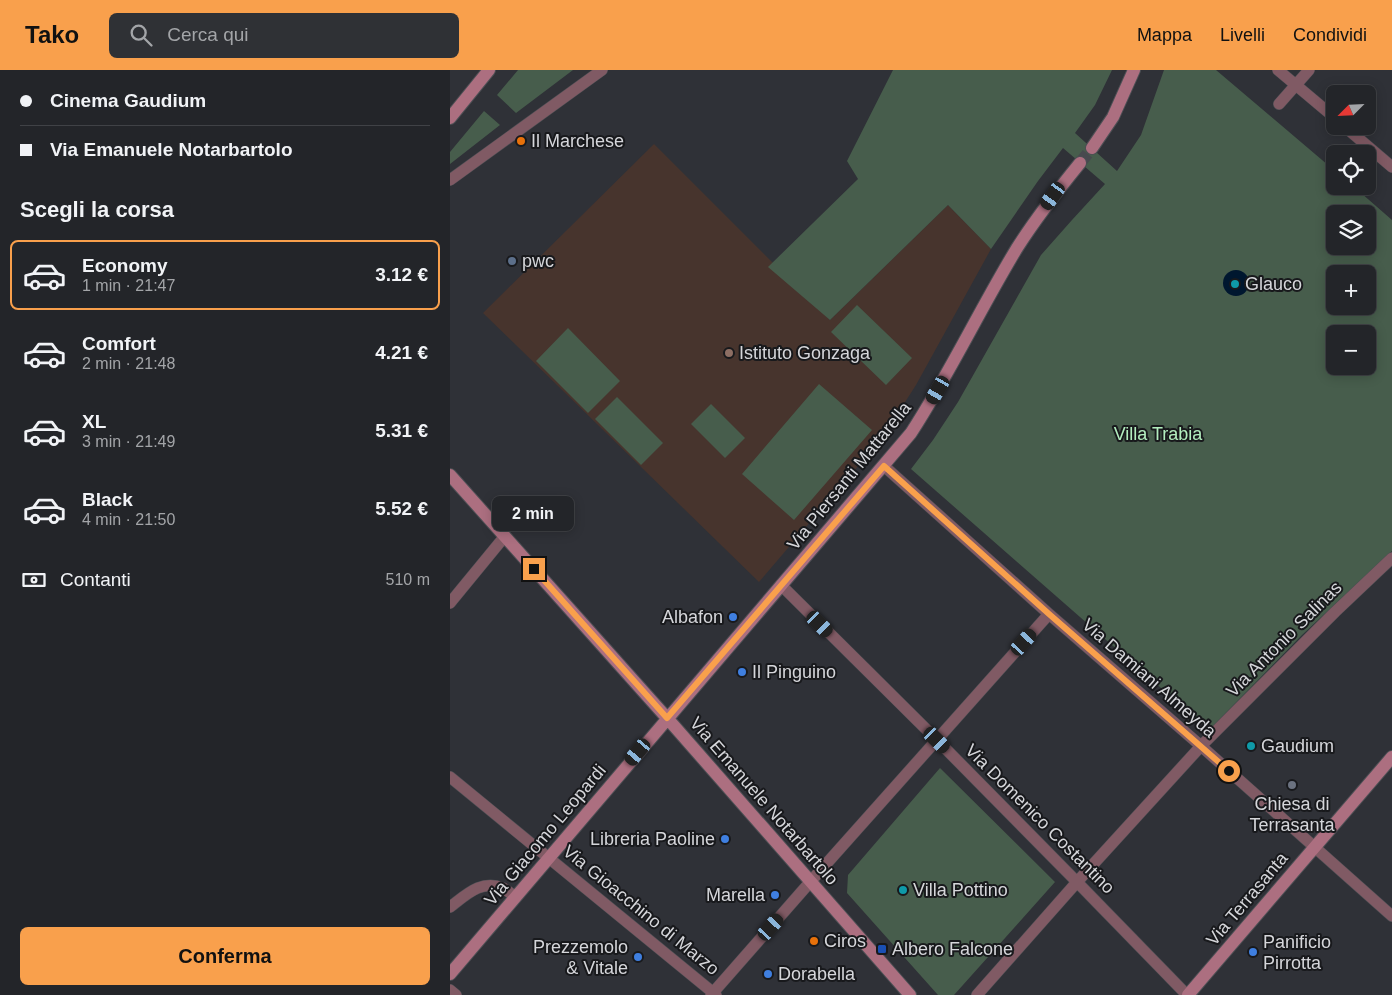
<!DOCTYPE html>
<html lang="it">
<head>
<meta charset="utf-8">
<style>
  :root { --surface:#232529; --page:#2f3135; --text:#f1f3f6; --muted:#a3a5a8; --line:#404246; --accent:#f9a04c }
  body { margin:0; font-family:Helvetica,sans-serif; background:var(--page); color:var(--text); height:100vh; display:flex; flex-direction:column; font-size:19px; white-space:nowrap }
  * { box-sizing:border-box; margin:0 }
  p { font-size:16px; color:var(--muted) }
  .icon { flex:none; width:28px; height:28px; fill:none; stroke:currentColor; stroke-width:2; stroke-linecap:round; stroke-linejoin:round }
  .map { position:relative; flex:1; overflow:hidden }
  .side { display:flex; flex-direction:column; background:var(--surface); width:450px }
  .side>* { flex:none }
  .guide { display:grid; align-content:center; height:110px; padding:0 20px; background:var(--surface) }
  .needle { width:32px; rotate:246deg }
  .buttons { position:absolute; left:876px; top:15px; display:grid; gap:10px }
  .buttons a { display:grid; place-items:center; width:50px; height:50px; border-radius:8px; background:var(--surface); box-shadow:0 2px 12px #0003,0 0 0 1px var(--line); font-size:25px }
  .end { position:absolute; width:22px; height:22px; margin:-11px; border:6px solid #f9a04c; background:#111; box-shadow:0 0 0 2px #111 }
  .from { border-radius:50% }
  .bubble { position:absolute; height:35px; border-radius:8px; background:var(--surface); box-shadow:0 2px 12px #0003,0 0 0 1px var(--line); font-size:16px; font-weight:600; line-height:35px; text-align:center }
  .car { position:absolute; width:15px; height:30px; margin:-15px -8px; border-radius:6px; box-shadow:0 0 4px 1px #0007; background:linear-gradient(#222 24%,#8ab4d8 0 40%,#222 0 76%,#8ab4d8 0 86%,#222 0) }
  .guide b { display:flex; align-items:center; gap:18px; height:48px; font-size:19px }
  .guide b+b { border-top:1px solid var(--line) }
  .guide i { width:12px; height:12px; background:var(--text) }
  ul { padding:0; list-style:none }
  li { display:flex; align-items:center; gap:15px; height:70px; margin:0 10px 8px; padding:0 10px; border:2px solid transparent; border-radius:8px }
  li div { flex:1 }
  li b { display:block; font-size:19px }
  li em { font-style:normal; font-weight:600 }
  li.current { border-color:var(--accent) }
  li>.icon { width:45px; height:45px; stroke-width:1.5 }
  h2 { padding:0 20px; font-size:22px; line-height:60px }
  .pay { display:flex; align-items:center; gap:12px; height:55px; padding:0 20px; font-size:19px }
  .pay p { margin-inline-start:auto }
  .button { display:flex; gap:10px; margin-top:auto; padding:10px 20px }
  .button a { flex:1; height:58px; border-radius:8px; background:var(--accent); color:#111; font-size:20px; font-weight:600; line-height:58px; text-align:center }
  header { display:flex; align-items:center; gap:30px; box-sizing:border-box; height:70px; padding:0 25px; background:var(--accent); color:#111 }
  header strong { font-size:24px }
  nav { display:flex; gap:28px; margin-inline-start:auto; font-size:18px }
  .search { width:350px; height:45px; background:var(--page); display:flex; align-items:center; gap:12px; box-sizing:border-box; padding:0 18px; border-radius:8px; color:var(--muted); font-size:19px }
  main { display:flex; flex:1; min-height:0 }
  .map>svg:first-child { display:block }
  .education { fill:#47342d }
  .green { fill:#475d4c; fill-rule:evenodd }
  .water { fill:#00172f }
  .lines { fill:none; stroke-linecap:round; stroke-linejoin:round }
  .secondary-tunnel { stroke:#484a4f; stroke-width:12; stroke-dasharray:12 6; stroke-linecap:butt }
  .street-casing { stroke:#4d4f54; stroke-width:12 }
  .secondary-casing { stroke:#4d4f54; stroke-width:14 }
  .street { stroke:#805a64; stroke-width:11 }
  .secondary { stroke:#ac6f80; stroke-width:12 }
  .route { stroke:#f9a04c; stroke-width:6 }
  .food-dot { fill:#e8710a; stroke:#18191c; stroke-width:2 }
  .service-dot { fill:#5c6f8a; stroke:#18191c; stroke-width:2 }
  .culture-dot { fill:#0f9aa8; stroke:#18191c; stroke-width:2 }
  .education-dot { fill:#8d6e63; stroke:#18191c; stroke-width:2 }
  .shop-dot { fill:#3f7fe0; stroke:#18191c; stroke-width:2 }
  .worship-dot { fill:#6b7280; stroke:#18191c; stroke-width:2 }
  .transit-dot { fill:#1a4fb4; stroke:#18191c; stroke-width:2 }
  .labels { text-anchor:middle; stroke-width:4; stroke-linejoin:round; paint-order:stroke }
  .poi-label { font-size:18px; fill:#d5d6da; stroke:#18191c; text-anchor:start }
  .park-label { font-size:18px; fill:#b3eebf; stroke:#18191c }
  .street-label { font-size:18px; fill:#d5d6da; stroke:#18191c }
</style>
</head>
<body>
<header>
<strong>Tako</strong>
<div class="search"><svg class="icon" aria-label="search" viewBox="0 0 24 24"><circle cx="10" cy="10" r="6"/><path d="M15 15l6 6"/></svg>Cerca qui</div>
<nav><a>Mappa</a><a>Livelli</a><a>Condividi</a></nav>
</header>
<main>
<section class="side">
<div class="guide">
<b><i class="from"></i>Cinema Gaudium</b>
<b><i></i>Via Emanuele Notarbartolo</b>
</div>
<h2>Scegli la corsa</h2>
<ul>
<li class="current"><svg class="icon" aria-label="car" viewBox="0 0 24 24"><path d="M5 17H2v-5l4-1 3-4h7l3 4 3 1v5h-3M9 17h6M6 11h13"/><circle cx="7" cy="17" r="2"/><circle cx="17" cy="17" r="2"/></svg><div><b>Economy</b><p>1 min · 21:47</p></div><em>3.12 €</em></li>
<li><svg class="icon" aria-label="car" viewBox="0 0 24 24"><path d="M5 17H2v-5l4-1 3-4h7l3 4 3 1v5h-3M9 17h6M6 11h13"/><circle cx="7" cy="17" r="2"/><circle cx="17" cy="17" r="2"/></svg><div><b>Comfort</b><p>2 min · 21:48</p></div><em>4.21 €</em></li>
<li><svg class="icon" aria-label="car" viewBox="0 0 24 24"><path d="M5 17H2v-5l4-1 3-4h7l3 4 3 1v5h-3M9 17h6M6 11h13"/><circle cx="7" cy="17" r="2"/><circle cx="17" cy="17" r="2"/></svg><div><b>XL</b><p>3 min · 21:49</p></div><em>5.31 €</em></li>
<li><svg class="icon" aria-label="car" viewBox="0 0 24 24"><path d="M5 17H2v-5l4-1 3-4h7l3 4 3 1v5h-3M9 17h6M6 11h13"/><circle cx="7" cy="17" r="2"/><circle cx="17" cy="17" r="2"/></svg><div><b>Black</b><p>4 min · 21:50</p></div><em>5.52 €</em></li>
</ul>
<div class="pay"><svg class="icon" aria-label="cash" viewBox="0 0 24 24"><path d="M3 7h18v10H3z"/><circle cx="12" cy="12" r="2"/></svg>Contanti<p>510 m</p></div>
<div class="button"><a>Conferma</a></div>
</section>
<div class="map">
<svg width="942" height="925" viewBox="0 0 942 925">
  <rect width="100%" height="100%" fill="#2f3137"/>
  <path class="education" d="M204,74L380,250L498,135L541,179L466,315L432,368L309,512L33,243Z"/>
  <path class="green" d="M68,0H123L66,43L47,25Z
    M443,0H662L645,35L625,63L667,101L691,65L714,0H766L885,101V116H903L942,150V481L852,565L759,660L461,399L483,370L508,332L591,185L622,150L655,114L613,78L588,111L541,179L498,135L380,250L318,197L408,109L397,91ZM885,144H918V176H885ZM885,204H918V236H885ZM885,264H918V296H885Z
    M34,41L50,55L0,94V82Z
    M407,235L462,288L436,315L381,262Z
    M118,258L170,311L138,343L86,291Z
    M369,314L422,360L344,450L292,404Z
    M167,327L213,373L191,395L145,349Z
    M261,334L295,368L275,388L241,354Z
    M490,698L605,812L504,925H488L397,823L398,805Z"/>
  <path class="water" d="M773 213a13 13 0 1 1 26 0a13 13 0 1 1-26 0Z"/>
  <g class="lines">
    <path class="secondary-tunnel" d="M630,93L642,78"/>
    <defs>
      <path id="street" d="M828,0L885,48
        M829,34L859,0
        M894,56L942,97
        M0,110L152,0
        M434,396L599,544L751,676L942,846
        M331,515L487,670L627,812L737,925
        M0,533L55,466
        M0,707L266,925
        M0,837C16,825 31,809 53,818C57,820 61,824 65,827
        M0,920L6,925
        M261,925L361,811L599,544
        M527,925L627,812L751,676L885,542L942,488"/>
      <path id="secondary" d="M0,48L39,0
        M642,78L663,47L684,0
        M0,405L225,657L460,925
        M0,904L461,363C500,303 530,239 567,178C586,148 608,120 630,93
        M738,925L942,687"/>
    </defs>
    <use href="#street" class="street-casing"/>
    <use href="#secondary" class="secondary-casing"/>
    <use href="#street" class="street"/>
    <use href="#secondary" class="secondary"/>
  </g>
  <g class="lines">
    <path class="route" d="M84,499L217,648L434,396L599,544L779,701"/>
  </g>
  <g class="food-dot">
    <circle cx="71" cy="71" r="5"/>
    <circle cx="364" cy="871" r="5"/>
  </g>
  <circle class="service-dot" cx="62" cy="191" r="5"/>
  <g class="culture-dot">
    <circle cx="785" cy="214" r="5"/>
    <circle cx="801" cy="676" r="5"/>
    <circle cx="453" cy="820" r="5"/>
  </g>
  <circle class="education-dot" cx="279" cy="283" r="5"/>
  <g class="shop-dot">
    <circle cx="283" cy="547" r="5"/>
    <circle cx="292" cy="602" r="5"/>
    <circle cx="275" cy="769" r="5"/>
    <circle cx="325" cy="825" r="5"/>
    <circle cx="803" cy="882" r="5"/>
    <circle cx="188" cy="887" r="5"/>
    <circle cx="318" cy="904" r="5"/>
  </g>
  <circle class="worship-dot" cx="842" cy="715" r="5"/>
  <rect class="transit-dot" x="427" y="874" width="10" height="10" rx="2.5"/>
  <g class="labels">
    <g class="poi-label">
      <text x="81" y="77">Il Marchese</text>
      <text x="72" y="197">pwc</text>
      <text x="795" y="220">Glauco</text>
      <text x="289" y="289">Istituto Gonzaga</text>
      <text x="273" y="553" text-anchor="end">Albafon</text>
      <text x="302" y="608">Il Pinguino</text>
      <text x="811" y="682">Gaudium</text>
      <text x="842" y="740" text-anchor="middle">Chiesa di<tspan x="842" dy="21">Terrasanta</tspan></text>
      <text x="265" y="775" text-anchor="end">Libreria Paoline</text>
      <text x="463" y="826">Villa Pottino</text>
      <text x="315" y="831" text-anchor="end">Marella</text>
      <text x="374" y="877">Ciros</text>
      <text x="813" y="878">Panificio<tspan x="813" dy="21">Pirrotta</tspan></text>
      <text x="178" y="883" text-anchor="end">Prezzemolo<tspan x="178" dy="21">&amp; Vitale</tspan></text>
      <text x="442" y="885">Albero Falcone</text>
      <text x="328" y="910">Dorabella</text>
    </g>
    <g class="park-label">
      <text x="708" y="370">Villa Trabia</text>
    </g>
    <g class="street-label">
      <text transform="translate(399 406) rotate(-51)" y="6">Via Piersanti Mattarella</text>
      <text transform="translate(834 569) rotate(-45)" y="6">Via Antonio Salinas</text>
      <text transform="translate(699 608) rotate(41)" y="6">Via Damiani Almeyda</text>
      <text transform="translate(314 731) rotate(49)" y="6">Via Emanuele Notarbartolo</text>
      <text transform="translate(590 749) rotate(45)" y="6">Via Domenico Costantino</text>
      <text transform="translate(95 765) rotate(-50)" y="6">Via Giacomo Leopardi</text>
      <text transform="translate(797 829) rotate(-50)" y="6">Via Terrasanta</text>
      <text transform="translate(191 840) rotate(39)" y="6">Via Gioacchino di Marzo</text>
    </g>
  </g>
</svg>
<div class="buttons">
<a><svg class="needle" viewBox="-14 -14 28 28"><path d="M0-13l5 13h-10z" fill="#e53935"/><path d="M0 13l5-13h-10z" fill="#a3a5a8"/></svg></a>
<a><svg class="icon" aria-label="locate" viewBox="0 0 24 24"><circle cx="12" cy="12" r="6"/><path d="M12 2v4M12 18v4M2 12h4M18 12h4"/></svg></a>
<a><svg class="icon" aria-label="layers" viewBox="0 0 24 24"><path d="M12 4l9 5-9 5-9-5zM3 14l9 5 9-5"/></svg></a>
<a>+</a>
<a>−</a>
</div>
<i class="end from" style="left:779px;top:701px"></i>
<i class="end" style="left:84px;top:499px"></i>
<div class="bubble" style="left:42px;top:426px;width:82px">2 min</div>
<i class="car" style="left:603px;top:126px;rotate:216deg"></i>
<i class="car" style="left:488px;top:320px;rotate:210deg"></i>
<i class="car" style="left:370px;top:554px;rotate:135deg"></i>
<i class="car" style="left:574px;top:572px;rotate:42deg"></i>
<i class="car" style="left:487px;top:670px;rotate:135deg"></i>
<i class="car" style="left:188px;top:682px;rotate:220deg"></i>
<i class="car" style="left:321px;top:857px;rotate:42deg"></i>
</div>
</main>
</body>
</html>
